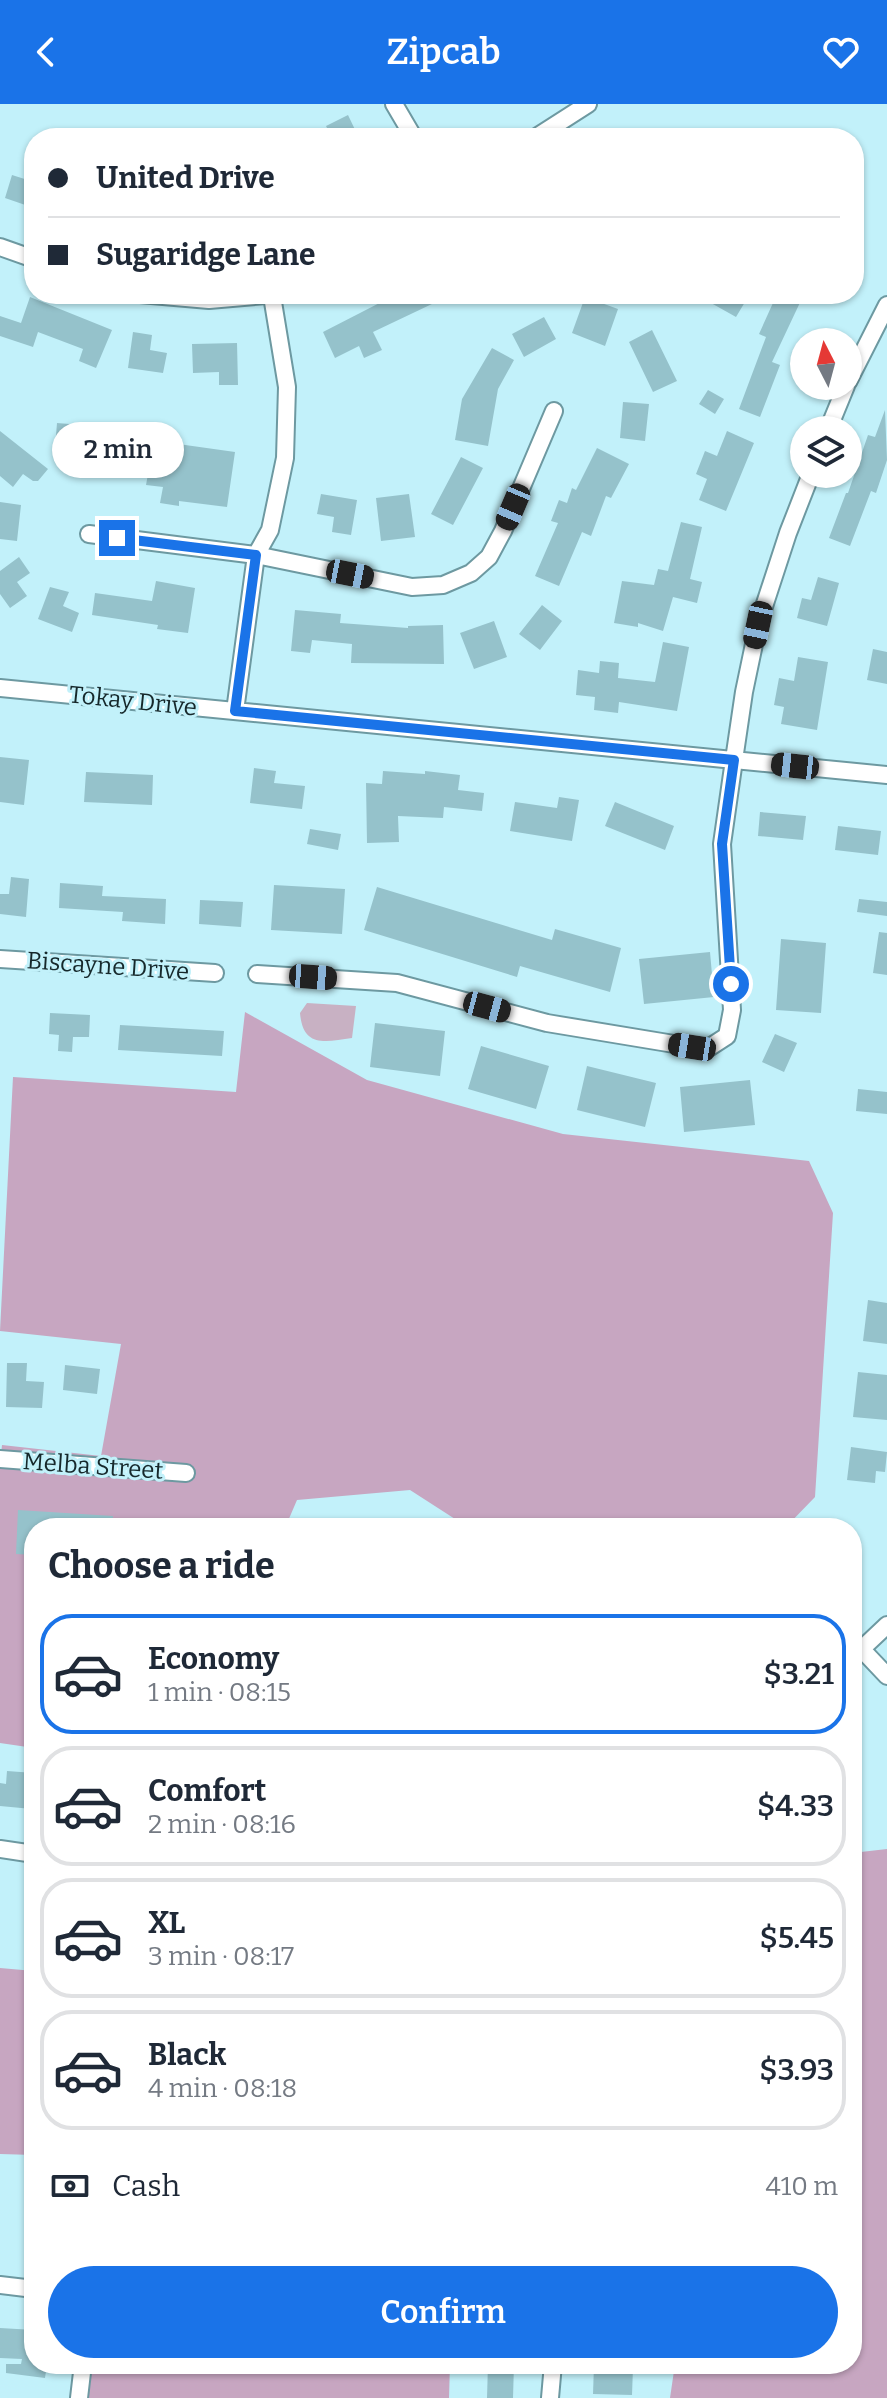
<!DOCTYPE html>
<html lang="en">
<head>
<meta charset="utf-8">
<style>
  :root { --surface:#fff; --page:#f6f6f7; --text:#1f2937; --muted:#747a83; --line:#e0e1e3; --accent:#1a73e8 }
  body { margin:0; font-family:Bitter,serif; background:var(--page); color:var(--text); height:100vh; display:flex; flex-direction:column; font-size:30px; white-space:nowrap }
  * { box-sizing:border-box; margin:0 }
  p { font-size:26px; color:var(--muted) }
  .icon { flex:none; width:44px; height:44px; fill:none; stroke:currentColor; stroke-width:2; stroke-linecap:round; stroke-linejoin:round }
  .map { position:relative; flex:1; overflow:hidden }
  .details { position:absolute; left:24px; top:1414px; width:838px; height:856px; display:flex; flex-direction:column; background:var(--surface); border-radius:32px; box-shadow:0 2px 6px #0004 }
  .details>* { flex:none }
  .guide { position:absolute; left:24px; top:24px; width:840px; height:176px; border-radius:32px; box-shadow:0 2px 6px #0004; display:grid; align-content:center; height:176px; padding:0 24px; background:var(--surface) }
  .needle { width:52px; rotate:354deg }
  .buttons { position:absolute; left:790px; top:224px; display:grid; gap:16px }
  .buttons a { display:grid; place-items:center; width:72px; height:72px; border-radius:50%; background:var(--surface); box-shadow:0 2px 6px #0004; font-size:40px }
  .end { position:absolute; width:36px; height:36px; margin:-18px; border:10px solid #1a73e8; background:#fff; box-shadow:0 0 0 4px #fff }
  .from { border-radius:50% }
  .bubble { position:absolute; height:56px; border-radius:28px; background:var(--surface); box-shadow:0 2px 6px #0004; font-size:26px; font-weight:600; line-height:56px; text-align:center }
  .car { position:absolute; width:24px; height:48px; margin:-24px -12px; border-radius:10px; box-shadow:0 0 6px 2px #0007; background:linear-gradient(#222 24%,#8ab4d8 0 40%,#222 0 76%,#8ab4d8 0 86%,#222 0) }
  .guide b { display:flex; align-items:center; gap:28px; height:76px; font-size:30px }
  .guide b+b { border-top:2px solid var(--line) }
  .guide i { width:20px; height:20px; background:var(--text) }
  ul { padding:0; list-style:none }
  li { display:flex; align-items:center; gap:24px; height:120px; margin:0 16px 12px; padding:0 8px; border:4px solid var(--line); border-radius:32px }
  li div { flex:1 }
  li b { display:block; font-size:30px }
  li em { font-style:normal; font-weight:600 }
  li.active { border-color:var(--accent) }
  li>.icon { width:72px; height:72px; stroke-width:1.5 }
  h2 { padding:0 24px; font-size:36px; line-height:96px }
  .pay { display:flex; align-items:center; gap:20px; height:88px; padding:0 24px; font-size:30px }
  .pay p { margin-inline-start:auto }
  .action { display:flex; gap:16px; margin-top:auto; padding:16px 24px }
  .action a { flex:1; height:92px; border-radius:48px; background:var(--accent); color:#fff; font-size:32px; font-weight:600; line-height:92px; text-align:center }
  header { display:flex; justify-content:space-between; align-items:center; height:104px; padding:0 24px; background:var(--accent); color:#fff; font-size:36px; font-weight:600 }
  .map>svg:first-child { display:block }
  .green { fill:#c8b1c3 }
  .forest { fill:#c7a6c1 }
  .building { fill:#95c2cb }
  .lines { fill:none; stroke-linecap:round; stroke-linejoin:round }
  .minor-casing { stroke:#6d99a1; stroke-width:20 }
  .minor { stroke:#fff; stroke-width:16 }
  .route { stroke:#1a73e8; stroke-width:10 }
  .labels { text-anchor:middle; stroke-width:6; stroke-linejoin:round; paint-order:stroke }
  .street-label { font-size:24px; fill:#16282b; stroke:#c2f1fa }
</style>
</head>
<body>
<header><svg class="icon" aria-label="back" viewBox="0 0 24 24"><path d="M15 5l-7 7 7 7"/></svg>Zipcab<svg class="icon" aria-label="heart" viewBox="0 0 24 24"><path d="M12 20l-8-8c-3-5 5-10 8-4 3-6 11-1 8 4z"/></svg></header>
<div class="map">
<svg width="887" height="2294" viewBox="0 0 887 2294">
  <rect width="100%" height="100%" fill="#c2f1fa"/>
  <path class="green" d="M307,899L356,902L352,934C325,938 303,944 300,909Z"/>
  <path class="forest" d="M245,908L367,976L563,1030L809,1057L833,1109L815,1393L785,1424H469L410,1386L297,1396L285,1424H34V1644L0,1639V1360L2,1341L101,1352L121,1240L0,1227L13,973L236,988Z
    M887,1745V2294H670L675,2260H852V1749Z
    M0,1864L34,1867V2051L0,2050Z
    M89,2260H450L449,2294H86Z"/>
  <path class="building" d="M348,11L359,34H332L326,22Z
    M12,71L34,78V104L5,94Z
    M397,190H453L373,228L382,246L364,254L359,242L335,254L323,228Z
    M695,190H730L745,198L736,213Z
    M777,190H804L772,258L780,261L760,313L739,305L766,233L759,230Z
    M30,193L112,226L96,264L79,257L83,245L38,228L33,243L0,232V212L21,219Z
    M585,193L618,205L605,242L572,229Z
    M544,213L556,235L524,253L512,230Z
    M652,226L677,277L653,288L629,238Z
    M133,228L152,231L150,246L167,249L163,269L128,264Z
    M237,239L238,281H219V268L193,269L192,240Z
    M492,244L514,256L498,285L488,342L455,336L462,295Z
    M708,286L724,295L715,310L699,300Z
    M623,298L649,300L645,337L620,334Z
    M885,306L887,356L876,389L871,387L850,442L829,434L846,389H848L868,331L875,333Z
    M57,319L94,322L92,347L55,344Z
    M0,327L48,365L38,377H33L23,370L13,383L0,372Z
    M727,327L754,339L726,407L699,396L707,375L696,370L705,347L717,352Z
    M104,338L163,346L164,338L235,348L227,403L179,397V402L160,399L163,383L146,381L148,370L100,364Z
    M597,344L629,360L611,394L606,392L591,432L582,428L559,482L535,472L558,419L551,417L559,396L567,399L572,384L576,386Z
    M461,353L483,364L453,421L431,410Z
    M321,390L357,396L351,431L332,428L334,413L317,410Z
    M409,390L415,433L381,437L376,394Z
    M0,398L21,401L17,437L0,435Z
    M681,418L702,423L690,475L702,478L697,499L673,493L663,527L638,519V523L614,519L622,477L654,481L658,465L668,467Z
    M19,453L30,469L17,478L27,492L10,504L0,490V467Z
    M818,473L839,479L827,522L797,514L802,494L811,496Z
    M156,477L195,484L188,529L157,525L158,521L92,511L95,489L152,497Z
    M50,483L69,488L63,502L79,509L72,528L38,515Z
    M542,501L562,517L540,546L519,530Z
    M295,506L341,510L340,519L408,524V522L443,521L444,560L351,559L352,540L312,536L310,549L291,547Z
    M494,517L507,553L474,565L460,529Z
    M663,538L689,543L677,607L619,598L618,609L594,606L595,593L576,591L578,566L599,569L600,557L619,559L618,574L655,578Z
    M873,545L887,548V580L867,576Z
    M798,553L828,558L817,626L781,620L784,603L774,601L779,574L794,577Z
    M0,653L29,656L24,701L0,698Z
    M254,664L276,667L274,679L305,682L302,705L250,699Z
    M383,667L425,670V667L460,671L458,686L484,689L482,707L444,703L443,714L398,712L399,738L367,739L366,679L382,680Z
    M86,668L153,671L152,701L84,698Z
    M559,693L579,696L572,737L510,727L515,698L557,704Z
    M615,698L674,722L665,746L605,722Z
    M760,708L806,712L803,736L758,732Z
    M838,722L881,727L878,751L835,746Z
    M310,725L341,730L338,746L307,740Z
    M11,773L29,775L26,813L0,810V790H9Z
    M60,779L103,782L102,792L166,795L165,820L122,817L123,808L59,804Z
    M274,781L345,785L342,830L271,826Z
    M377,783L552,836L555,825L621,844L610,888L520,862L517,873L364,826Z
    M859,795L887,798V812L857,808Z
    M200,796L243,798L241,823L199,820Z
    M879,828L887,829V871L873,869Z
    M781,835L826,839L821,909L776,906Z
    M710,848L714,893L644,900L639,855Z
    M50,909L90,911L89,933H73L72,948L58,947L59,931L49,930Z
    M375,919L445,927L440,972L370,963Z
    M120,921L224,927L222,952L118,946Z
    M775,930L797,939L784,968L762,958Z
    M481,942L549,962L536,1005L468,985Z
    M587,962L656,979L645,1023L577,1006Z
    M750,976L755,1021L684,1028L680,983Z
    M858,985L887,988V1010L856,1007Z
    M868,1196L887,1199V1240L863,1237Z
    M7,1259H27L26,1277L44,1278L42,1304L6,1303Z
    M65,1261L100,1265L97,1290L63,1286Z
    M858,1268L887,1271V1316L853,1313Z
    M851,1343L887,1348L885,1368L876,1367L875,1379L847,1376Z
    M18,1406L113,1412L112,1424H34V1451L16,1450Z
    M7,1667L34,1669L32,1705L0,1702V1679L6,1680Z
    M0,2224L34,2226V2260H47L45,2274L6,2269V2260H21L22,2255L0,2254Z
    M488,2260H514L513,2294H487Z
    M594,2261L633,2263L632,2291L593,2290Z"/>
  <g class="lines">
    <defs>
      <path id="minor" d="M394,0L414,34
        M535,34L588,0
        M0,143L34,155
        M140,190L209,196L278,190
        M848,278L887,201
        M828,326L846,282
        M89,430L256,451L412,483L443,481L471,469L489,453L503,427L554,307
        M0,584L887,671
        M235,607L256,451L270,426L285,354L287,283L272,192
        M0,855L215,869
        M257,870L397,879L547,919L692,943H710L727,932L732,906L722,740L734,656L744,588L758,521L788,429L811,370
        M0,1355L186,1369
        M852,1535L887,1572
        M852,1554L887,1521
        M0,1745L34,1750
        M0,2181L34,2185
        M79,2294L83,2260
        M550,2294L553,2260"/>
    </defs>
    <use href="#minor" class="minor-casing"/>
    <use href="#minor" class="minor"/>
  </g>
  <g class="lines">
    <path class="route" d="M117,434L256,451L235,607L734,656L722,740L731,880"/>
  </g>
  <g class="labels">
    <g class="street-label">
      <text transform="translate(133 597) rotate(6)" y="8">Tokay Drive</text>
      <text transform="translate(108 862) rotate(4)" y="8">Biscayne Drive</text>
      <text transform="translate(93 1362) rotate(4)" y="8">Melba Street</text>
    </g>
  </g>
</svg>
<div class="buttons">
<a><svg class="needle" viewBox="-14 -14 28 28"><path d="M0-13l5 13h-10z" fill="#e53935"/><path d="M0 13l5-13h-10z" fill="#747a83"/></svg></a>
<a><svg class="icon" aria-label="layers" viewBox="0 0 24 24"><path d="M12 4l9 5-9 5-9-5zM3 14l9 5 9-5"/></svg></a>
</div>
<i class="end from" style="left:731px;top:880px"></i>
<i class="end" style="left:117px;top:434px"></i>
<div class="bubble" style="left:52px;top:318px;width:132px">2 min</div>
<i class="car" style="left:513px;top:403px;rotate:203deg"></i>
<i class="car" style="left:350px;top:470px;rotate:101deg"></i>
<i class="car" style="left:758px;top:521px;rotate:192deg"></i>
<i class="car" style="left:795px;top:662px;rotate:276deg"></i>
<i class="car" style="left:313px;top:873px;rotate:94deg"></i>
<i class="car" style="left:487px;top:903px;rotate:105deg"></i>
<i class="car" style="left:692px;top:943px;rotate:279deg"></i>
<div class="guide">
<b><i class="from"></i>United Drive</b>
<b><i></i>Sugaridge Lane</b>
</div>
<section class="details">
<h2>Choose a ride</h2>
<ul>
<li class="active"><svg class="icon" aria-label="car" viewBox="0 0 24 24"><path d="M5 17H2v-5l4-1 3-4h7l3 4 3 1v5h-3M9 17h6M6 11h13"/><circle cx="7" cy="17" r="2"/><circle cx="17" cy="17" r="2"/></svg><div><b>Economy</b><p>1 min · 08:15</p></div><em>$3.21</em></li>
<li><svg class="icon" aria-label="car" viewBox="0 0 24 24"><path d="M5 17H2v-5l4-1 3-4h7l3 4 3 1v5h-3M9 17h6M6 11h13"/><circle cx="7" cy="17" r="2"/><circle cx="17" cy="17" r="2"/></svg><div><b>Comfort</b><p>2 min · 08:16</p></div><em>$4.33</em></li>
<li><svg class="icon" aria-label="car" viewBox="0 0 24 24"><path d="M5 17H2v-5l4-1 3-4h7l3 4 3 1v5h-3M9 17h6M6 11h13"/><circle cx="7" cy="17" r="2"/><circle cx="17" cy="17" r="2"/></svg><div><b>XL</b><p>3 min · 08:17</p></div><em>$5.45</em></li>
<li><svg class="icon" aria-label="car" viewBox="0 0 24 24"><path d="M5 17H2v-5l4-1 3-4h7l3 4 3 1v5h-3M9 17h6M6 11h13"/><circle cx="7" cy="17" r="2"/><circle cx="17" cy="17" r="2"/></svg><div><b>Black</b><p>4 min · 08:18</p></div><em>$3.93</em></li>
</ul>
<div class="pay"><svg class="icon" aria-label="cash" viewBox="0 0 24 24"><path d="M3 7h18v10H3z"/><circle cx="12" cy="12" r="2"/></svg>Cash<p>410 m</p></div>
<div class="action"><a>Confirm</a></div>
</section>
</div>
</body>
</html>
